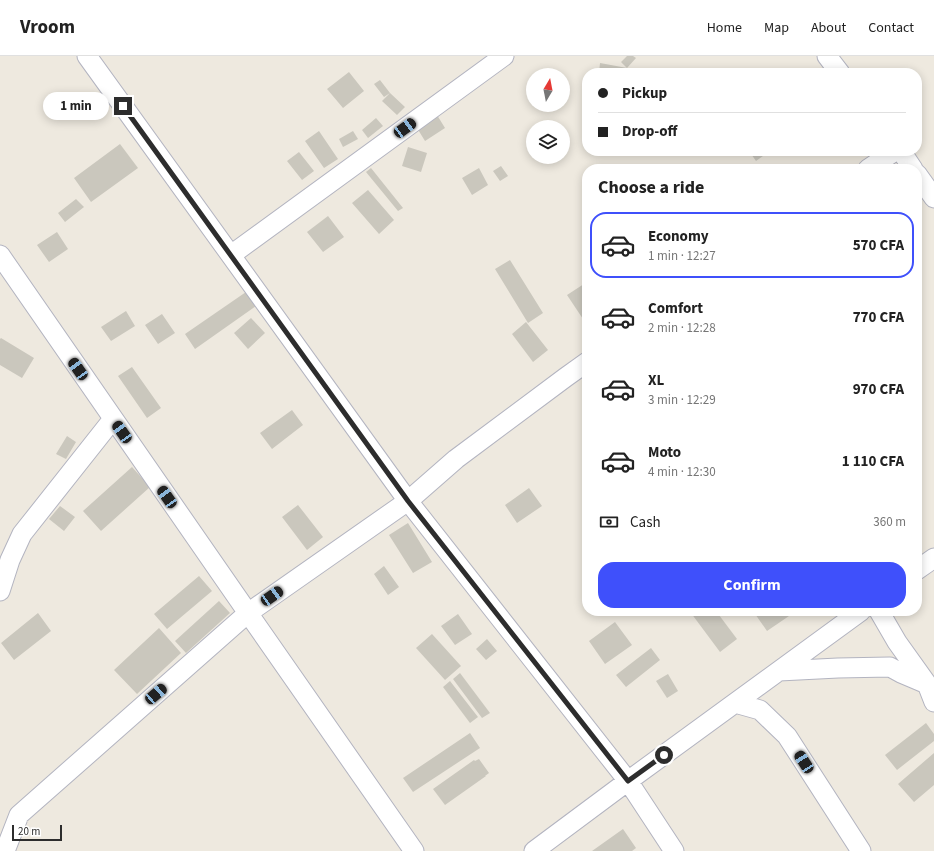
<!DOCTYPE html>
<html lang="en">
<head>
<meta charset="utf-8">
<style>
  :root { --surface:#fff; --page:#f6f6f6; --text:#222; --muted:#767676; --line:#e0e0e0; --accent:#3f50fb }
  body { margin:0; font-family:"Source Sans 3",sans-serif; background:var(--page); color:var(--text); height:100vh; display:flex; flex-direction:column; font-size:15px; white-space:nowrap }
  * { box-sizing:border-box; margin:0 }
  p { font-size:13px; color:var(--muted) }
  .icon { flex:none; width:22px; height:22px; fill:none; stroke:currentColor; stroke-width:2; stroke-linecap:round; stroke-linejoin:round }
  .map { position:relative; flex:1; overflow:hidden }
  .drawer { position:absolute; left:582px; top:108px; width:340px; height:452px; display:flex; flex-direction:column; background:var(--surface); border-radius:16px; box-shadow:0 2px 10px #0003 }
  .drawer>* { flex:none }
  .hud { position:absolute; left:582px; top:12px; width:340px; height:88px; border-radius:16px; box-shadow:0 2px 10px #0003; display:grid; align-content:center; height:88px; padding:0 16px; background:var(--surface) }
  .needle { width:26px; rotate:10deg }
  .fabs { position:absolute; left:526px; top:12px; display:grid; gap:8px }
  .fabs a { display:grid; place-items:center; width:44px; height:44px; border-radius:50%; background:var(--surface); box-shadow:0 2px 10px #0003; font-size:20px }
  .scale { position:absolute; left:12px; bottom:10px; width:50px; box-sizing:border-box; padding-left:4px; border:2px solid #2d2d2d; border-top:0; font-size:11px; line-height:14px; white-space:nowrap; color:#2d2d2d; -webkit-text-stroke:3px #fff; paint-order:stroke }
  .end { position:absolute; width:18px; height:18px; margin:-9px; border:5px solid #2d2d2d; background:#fff; box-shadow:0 0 0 2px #fff }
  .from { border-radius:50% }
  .bubble { position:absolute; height:28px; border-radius:14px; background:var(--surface); box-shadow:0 2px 10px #0003; font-size:13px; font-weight:700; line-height:28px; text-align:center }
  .car { position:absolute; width:12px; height:24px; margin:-12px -6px; border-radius:5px; box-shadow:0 0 3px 1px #0007; background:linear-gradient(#222 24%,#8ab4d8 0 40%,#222 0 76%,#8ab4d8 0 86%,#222 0) }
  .hud b { display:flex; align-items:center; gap:14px; height:38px; font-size:15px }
  .hud b+b { border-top:1px solid var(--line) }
  .hud i { width:10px; height:10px; background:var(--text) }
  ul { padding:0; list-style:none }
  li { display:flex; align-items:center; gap:12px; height:66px; margin:0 8px 6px; padding:0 8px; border:2px solid transparent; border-radius:16px }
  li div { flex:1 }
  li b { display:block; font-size:15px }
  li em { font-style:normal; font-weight:700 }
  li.active { border-color:var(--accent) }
  li>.icon { width:36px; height:36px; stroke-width:1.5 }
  h2 { padding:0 16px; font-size:18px; line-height:48px }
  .pay { display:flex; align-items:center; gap:10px; height:44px; padding:0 16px; font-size:15px }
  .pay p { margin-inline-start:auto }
  .action { display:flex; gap:8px; margin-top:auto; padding:8px 16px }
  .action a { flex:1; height:46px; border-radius:16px; background:var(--accent); color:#fff; font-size:16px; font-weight:700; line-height:46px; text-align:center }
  header { display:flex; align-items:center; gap:24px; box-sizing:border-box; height:56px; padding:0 20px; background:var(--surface); border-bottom:1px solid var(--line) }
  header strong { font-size:19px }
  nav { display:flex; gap:22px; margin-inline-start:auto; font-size:14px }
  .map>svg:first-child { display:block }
  .building { fill:#cac7bd }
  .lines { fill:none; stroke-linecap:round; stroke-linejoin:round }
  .street-casing { stroke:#b3b4c0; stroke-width:21 }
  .street { stroke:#fff; stroke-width:19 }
  .route { stroke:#2d2d2d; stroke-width:5 }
</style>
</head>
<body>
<header>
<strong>Vroom</strong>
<nav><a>Home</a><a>Map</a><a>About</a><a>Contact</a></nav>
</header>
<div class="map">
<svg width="934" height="795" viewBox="0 0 934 795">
  <rect width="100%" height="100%" fill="#eee9df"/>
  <path class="building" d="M627,0H633L636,2L627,12L626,17H599L600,7L627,12L621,6Z
    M349,16L364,35L343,52L327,33Z
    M380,24L390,37L384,41L374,28Z
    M390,37L405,51L397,59L382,45Z
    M437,59L445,72L425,85L417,72Z
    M376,62L383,70L368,82L362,74Z
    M319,75L338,103L324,112L305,85Z
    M353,75L358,83L343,91L339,83Z
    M120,88L138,112L91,146L74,122Z
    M408,91L427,97L421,116L402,110Z
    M749,95H770L756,105Z
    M299,96L314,115L302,124L287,105Z
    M501,110L508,120L500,125L493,115Z
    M371,112L403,152L398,155L366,116Z
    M479,112L488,129L472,139L462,122Z
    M368,134L394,164L379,178L352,147Z
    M76,143L84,151L65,166L58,157Z
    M328,160L344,181L323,196L307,176Z
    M57,176L68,193L49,206L37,189Z
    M510,204L543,257L528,267L495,213Z
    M587,226V264L585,266L567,239Z
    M246,236L256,250L195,293L185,278Z
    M126,255L135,270L111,285L101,271Z
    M162,258L175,277L158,288L145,269Z
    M251,262L265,277L248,293L234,277Z
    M526,266L548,294L533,306L512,278Z
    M1,282L34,302L22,322L0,309V283Z
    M132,311L161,352L147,362L118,320Z
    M292,354L303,369L272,393L260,377Z
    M67,380L76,386L66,403L56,398Z
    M132,411L150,431L101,475L83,455Z
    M529,432L542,450L517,467L505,449Z
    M298,449L323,481L307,494L282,461Z
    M60,450L75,461L64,475L49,463Z
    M408,467L432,506L413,517L389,479Z
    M384,510L399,531L388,539L374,518Z
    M199,520L212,535L167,573L154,558Z
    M219,545L230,557L186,597L175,585Z
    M693,555H716L737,583L720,596L691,557Z
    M753,555H785L789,560L767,575Z
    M38,557L51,575L14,604L1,587Z
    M458,558L472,578L455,589L441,570Z
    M615,566L632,589L605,608L589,585Z
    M159,572L181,597L137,638L114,614Z
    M432,578L461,610L445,624L416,592Z
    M487,583L497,595L486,604L476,593Z
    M651,592L660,604L626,631L616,619Z
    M460,617L490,657L482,662L453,623Z
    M668,618L678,635L667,642L656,625Z
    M450,625L478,661L470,667L443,631Z
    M926,667L934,678V685L897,714L885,699Z
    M470,677L480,692L413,736L403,722Z
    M934,697V729L914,746L898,728Z
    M479,703L489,717L485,720H486L445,749L433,733L474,704L475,705Z
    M623,773L636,792L632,795H592Z"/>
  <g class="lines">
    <defs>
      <path id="street" d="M87,0L408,445L628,725L674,795
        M827,0L840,17
        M901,95L913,113
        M868,113L895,95
        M917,118L934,142
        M0,199L248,557L414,795
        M231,199L504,0
        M917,514L934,502
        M0,535L10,504L22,478L113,363
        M879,555L897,586L927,628L934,646
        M779,615L838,612L890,611L901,617L927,628
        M735,647L760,654L787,680L861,795
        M5,795L19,759L248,557L408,445L456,403L566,321L587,306
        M534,795L628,725L861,555"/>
    </defs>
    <use href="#street" class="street-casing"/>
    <use href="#street" class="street"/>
  </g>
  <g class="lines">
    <path class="route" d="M123,50L408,445L628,725L664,699"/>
  </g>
</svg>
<div class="fabs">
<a><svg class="needle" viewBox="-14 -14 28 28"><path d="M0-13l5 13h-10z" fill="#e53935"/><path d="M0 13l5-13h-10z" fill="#767676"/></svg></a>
<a><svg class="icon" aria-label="layers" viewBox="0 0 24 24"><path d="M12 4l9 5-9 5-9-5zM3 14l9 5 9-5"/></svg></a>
</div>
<div class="scale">20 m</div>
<i class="end from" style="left:664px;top:699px"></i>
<i class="end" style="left:123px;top:50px"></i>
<div class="bubble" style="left:43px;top:36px;width:66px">1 min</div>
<i class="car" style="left:405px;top:72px;rotate:54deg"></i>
<i class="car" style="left:78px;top:313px;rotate:325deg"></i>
<i class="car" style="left:122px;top:376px;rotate:325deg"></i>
<i class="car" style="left:167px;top:441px;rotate:325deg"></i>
<i class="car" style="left:272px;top:540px;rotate:55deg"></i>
<i class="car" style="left:156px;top:638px;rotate:49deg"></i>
<i class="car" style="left:804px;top:706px;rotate:327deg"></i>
<div class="hud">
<b><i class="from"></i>Pickup</b>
<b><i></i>Drop-off</b>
</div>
<section class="drawer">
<h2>Choose a ride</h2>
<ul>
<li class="active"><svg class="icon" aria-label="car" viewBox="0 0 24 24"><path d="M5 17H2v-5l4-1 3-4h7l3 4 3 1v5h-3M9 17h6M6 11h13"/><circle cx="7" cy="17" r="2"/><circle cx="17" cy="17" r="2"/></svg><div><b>Economy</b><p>1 min · 12:27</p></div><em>570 CFA</em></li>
<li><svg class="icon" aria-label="car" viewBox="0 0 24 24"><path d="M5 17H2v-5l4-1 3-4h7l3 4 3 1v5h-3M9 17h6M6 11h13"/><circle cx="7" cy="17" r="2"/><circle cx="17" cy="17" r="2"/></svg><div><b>Comfort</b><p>2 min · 12:28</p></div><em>770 CFA</em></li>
<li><svg class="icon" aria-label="car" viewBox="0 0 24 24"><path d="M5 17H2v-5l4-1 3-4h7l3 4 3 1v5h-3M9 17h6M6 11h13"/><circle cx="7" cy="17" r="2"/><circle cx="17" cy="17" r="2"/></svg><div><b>XL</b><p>3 min · 12:29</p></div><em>970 CFA</em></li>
<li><svg class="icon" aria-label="car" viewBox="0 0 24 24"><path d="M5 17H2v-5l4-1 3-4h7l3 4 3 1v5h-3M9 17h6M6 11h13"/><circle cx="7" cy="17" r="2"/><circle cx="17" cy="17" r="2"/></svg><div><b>Moto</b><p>4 min · 12:30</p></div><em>1 110 CFA</em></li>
</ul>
<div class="pay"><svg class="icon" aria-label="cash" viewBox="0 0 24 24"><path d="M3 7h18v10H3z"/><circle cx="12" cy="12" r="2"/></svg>Cash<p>360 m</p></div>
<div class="action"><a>Confirm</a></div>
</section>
</div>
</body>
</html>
